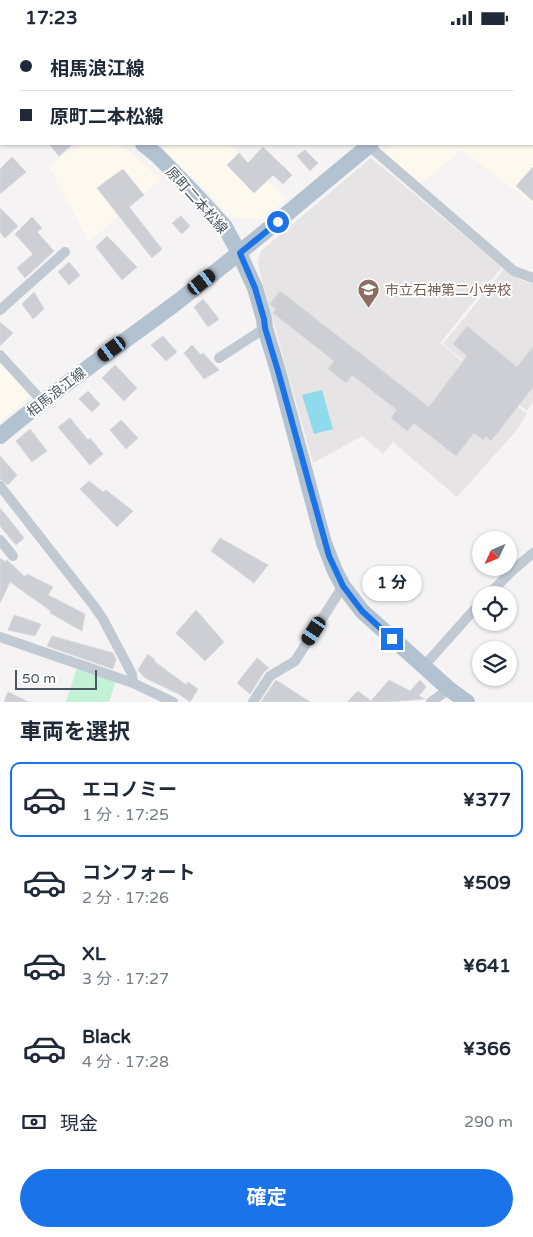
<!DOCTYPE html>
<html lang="ja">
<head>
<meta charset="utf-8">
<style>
  :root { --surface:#fff; --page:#f2f2f3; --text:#1f2937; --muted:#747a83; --line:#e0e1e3; --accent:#1a73e8 }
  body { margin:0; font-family:"Varela Round","Noto Sans JP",sans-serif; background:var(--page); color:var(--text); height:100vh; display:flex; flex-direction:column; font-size:19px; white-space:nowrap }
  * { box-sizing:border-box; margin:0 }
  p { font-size:16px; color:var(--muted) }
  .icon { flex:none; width:28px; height:28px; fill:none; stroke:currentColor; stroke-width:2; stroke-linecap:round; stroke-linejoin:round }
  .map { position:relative; height:667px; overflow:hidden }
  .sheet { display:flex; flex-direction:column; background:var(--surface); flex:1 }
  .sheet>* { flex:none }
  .hud { position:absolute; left:0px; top:0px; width:534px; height:110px; box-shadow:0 1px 4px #0004; display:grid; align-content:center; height:110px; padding:0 20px; background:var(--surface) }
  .needle { width:32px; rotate:226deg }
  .buttons { position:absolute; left:472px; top:496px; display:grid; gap:10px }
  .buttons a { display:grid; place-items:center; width:45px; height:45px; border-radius:50%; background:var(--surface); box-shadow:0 1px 4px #0004; font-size:25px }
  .scale { position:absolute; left:15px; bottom:12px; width:82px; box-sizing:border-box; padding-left:5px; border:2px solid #4a5661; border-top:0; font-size:14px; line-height:18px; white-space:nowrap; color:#4a5661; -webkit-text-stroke:4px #fff; paint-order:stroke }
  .end { position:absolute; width:22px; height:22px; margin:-11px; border:6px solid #1a73e8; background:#fff; box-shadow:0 0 0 2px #fff }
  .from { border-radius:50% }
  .bubble { position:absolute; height:35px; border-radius:18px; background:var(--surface); box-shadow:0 1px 4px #0004; font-size:16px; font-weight:700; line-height:35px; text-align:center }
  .car { position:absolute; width:15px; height:30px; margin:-15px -8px; border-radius:6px; box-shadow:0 0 4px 1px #0007; background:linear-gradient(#222 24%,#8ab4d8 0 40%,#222 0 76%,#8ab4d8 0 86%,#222 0) }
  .hud b { display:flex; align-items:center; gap:18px; height:48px; font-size:19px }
  .hud b+b { border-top:1px solid var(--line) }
  .hud i { width:12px; height:12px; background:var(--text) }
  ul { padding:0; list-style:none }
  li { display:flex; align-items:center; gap:15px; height:75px; margin:0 10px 8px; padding:0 10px; border:2px solid transparent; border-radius:10px }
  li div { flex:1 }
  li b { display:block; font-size:19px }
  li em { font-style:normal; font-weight:700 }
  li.selected { border-color:var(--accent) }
  li>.icon { width:45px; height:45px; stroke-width:1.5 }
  h2 { padding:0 20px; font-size:22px; line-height:60px }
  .pay { display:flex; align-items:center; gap:12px; height:55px; padding:0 20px; font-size:19px }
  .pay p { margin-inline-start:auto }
  .action { display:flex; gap:10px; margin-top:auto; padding:10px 20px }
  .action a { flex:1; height:58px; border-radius:30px; background:var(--accent); color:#fff; font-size:20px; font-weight:700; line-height:58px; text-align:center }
  .status { display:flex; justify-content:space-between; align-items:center; height:35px; padding:0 25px; background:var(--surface); direction:ltr }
  .status svg { height:14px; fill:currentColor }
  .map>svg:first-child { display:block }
  .commercial { fill:#fdf9ef }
  .education { fill:#e6e4e5 }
  .green { fill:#c3f1d5 }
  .water { fill:#90daee }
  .building { fill:#cdcfd5; stroke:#d7d9de }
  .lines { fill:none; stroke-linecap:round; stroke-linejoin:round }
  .minor { stroke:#c1cad2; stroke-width:10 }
  .primary { stroke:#b3c2d1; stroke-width:16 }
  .route { stroke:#1a73e8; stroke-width:6 }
  .labels { text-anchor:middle; stroke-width:4; stroke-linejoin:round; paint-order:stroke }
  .street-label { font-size:14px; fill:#4a5661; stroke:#fff }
  .education-label { font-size:14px; fill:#785e54; stroke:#fff; text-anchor:start }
</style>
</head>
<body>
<div class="status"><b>17:23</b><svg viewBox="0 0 49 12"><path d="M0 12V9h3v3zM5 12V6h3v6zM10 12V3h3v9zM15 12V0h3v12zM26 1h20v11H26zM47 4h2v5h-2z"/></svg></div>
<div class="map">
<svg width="533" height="667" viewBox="0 0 533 667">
  <rect width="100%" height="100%" fill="#f5f3f3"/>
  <path class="commercial" d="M533,21V169L462,115L419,150L381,118L392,109H532Z
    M79,109H121L160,144L89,207L49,131Z
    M166,109H230L286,163L266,184L231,183L197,146L161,113Z
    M0,325L31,360L0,387Z"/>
  <path class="education" d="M371,123L502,232L440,308L527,379L517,395L457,462L393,407L383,419L362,401L313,428L261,243L258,227L261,216Z
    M504,234L521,245L533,249V366L527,376L443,309Z"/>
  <path class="green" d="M77,633L116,646L109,667H66Z"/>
  <path class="water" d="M322,355L333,394L314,399L302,360Z"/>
  <path class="building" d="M49,109H73L59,121Z
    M263,112L292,140L283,149L273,140L254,158L227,130L239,118L248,128Z
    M305,115L318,128L310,136L297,121Z
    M12,122L26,137L0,159V134Z
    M533,132V166L516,151Z
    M123,134L144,160L129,172L162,214L152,223L97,153Z
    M0,173L18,191L5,203L0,197Z
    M181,181L190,191L182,199L172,188Z
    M32,182L42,193L37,197L54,216L25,243L17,233L33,219L15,199Z
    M107,201L137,232L122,245L96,212Z
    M69,227L80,240L69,250L58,237Z
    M280,256L429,372L467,321L453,309L467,291L517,332L533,312V352L491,406L486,401L483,405L474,398L456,421L414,388L407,396L391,383L397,375L352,340L346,348L328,334L334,326L273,278L276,274L270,269Z
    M34,257L44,274L33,284L22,269Z
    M203,264L219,284L208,292L194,272Z
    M0,287L13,298L0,311Z
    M163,301L177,317L166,326L151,310Z
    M192,310L201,320L203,318L219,335L204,344L184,318Z
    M115,330L137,353L124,366L102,343Z
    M88,356L100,369L92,377L79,364Z
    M70,383L88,405L90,403L103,419L90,430L58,392Z
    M121,385L138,403L126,414L110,395Z
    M30,394L47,416L32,427L16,406Z
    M0,421L17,440L8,450L0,444Z
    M89,446L103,457L106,455L133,476L117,492L80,454Z
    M0,473L24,503L16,510L0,491Z
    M220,503L268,530L254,548L211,516Z
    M0,523L6,527L7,525L25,542L27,539L53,552L48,560L85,579L82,596L50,578L51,576L10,547L0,568Z
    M196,575L224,607L205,626L176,598Z
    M14,580L41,589L35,601L8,595Z
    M52,601L113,618L116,624L113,634L47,611Z
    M148,619L155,625L154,626L186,650L188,647L198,654L190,667L179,659L145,643L138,635Z
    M257,623L269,633L264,637L250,659L237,648Z
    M276,645L310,667H261Z
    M389,645L410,656L420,645L426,652L419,661L425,664L387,667H347L358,656L371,666Z
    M8,657L29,667H4Z"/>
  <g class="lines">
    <path class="minor" d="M166,1L167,0
      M369,111L514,236L533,243
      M0,275L65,217
      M0,320L42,366
      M219,323L265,293
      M0,451L94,571L103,584L132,639L133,648
      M0,505L13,521
      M488,560L513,535L533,518
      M0,602L133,648L173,667
      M424,631L481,567
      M253,667L270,641L295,626L343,551
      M431,667L449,654"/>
    <path class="primary" d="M498,1L499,0
      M0,3L1,4
      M143,109L158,121L191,155L225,192L239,218L255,253L264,284L265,293L278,336L324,508L335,536L343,551L362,576L449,654L467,667
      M0,401C55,355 114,314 172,271C240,219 305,163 371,109"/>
  </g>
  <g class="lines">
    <path class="route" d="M278,187L240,218L255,253L264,284L265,293L278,336L329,521L343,551L362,576L392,604"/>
  </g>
  <defs>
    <symbol id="school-pin" viewBox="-11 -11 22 30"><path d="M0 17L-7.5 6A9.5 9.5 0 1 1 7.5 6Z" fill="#8d6e63" stroke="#fff"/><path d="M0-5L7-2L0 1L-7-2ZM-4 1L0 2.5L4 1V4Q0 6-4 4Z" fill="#fff"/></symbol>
  </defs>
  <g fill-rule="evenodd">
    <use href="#school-pin" x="356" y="242" width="25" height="34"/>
  </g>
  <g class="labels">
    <g class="street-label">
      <text transform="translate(197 165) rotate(48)" y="5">原町二本松線</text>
      <text transform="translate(56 357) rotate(-38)" y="5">相馬浪江線</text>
    </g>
    <g class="education-label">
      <text x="385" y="260">市立石神第二小学校</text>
    </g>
  </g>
</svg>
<div class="buttons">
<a><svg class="needle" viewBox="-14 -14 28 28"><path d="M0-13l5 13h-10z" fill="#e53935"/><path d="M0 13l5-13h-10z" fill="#747a83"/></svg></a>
<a><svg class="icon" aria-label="locate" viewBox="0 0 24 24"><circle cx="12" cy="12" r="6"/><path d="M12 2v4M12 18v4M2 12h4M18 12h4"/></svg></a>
<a><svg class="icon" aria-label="layers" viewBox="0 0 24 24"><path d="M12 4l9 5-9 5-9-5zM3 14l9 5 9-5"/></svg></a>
</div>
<div class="scale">50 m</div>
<i class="end from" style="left:278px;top:187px"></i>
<i class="end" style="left:392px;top:604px"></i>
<div class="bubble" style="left:362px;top:531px;width:60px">1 分</div>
<i class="car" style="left:202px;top:247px;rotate:52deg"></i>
<i class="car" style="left:112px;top:314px;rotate:234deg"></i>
<i class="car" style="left:314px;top:596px;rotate:213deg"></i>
<div class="hud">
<b><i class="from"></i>相馬浪江線</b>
<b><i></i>原町二本松線</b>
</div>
</div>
<section class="sheet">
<h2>車両を選択</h2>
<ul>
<li class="selected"><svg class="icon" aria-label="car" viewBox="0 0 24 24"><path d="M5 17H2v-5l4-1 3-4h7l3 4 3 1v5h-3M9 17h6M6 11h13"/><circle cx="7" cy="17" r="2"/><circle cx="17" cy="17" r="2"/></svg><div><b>エコノミー</b><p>1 分 · 17:25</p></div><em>¥377</em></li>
<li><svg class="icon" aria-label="car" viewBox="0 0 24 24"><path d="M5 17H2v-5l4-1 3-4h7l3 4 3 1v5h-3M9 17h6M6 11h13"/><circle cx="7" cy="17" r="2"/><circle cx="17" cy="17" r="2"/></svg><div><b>コンフォート</b><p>2 分 · 17:26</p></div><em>¥509</em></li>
<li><svg class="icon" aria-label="car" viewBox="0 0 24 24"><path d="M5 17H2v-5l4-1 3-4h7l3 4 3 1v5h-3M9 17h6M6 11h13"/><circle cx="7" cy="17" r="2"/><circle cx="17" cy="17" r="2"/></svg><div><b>XL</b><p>3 分 · 17:27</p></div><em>¥641</em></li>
<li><svg class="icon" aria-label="car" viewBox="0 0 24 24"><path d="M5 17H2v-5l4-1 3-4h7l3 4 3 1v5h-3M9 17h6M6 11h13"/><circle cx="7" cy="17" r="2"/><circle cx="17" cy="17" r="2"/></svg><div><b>Black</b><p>4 分 · 17:28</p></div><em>¥366</em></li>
</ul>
<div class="pay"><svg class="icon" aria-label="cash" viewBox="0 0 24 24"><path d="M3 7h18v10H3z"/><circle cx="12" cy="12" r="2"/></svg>現金<p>290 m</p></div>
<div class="action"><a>確定</a></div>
</section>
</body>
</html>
